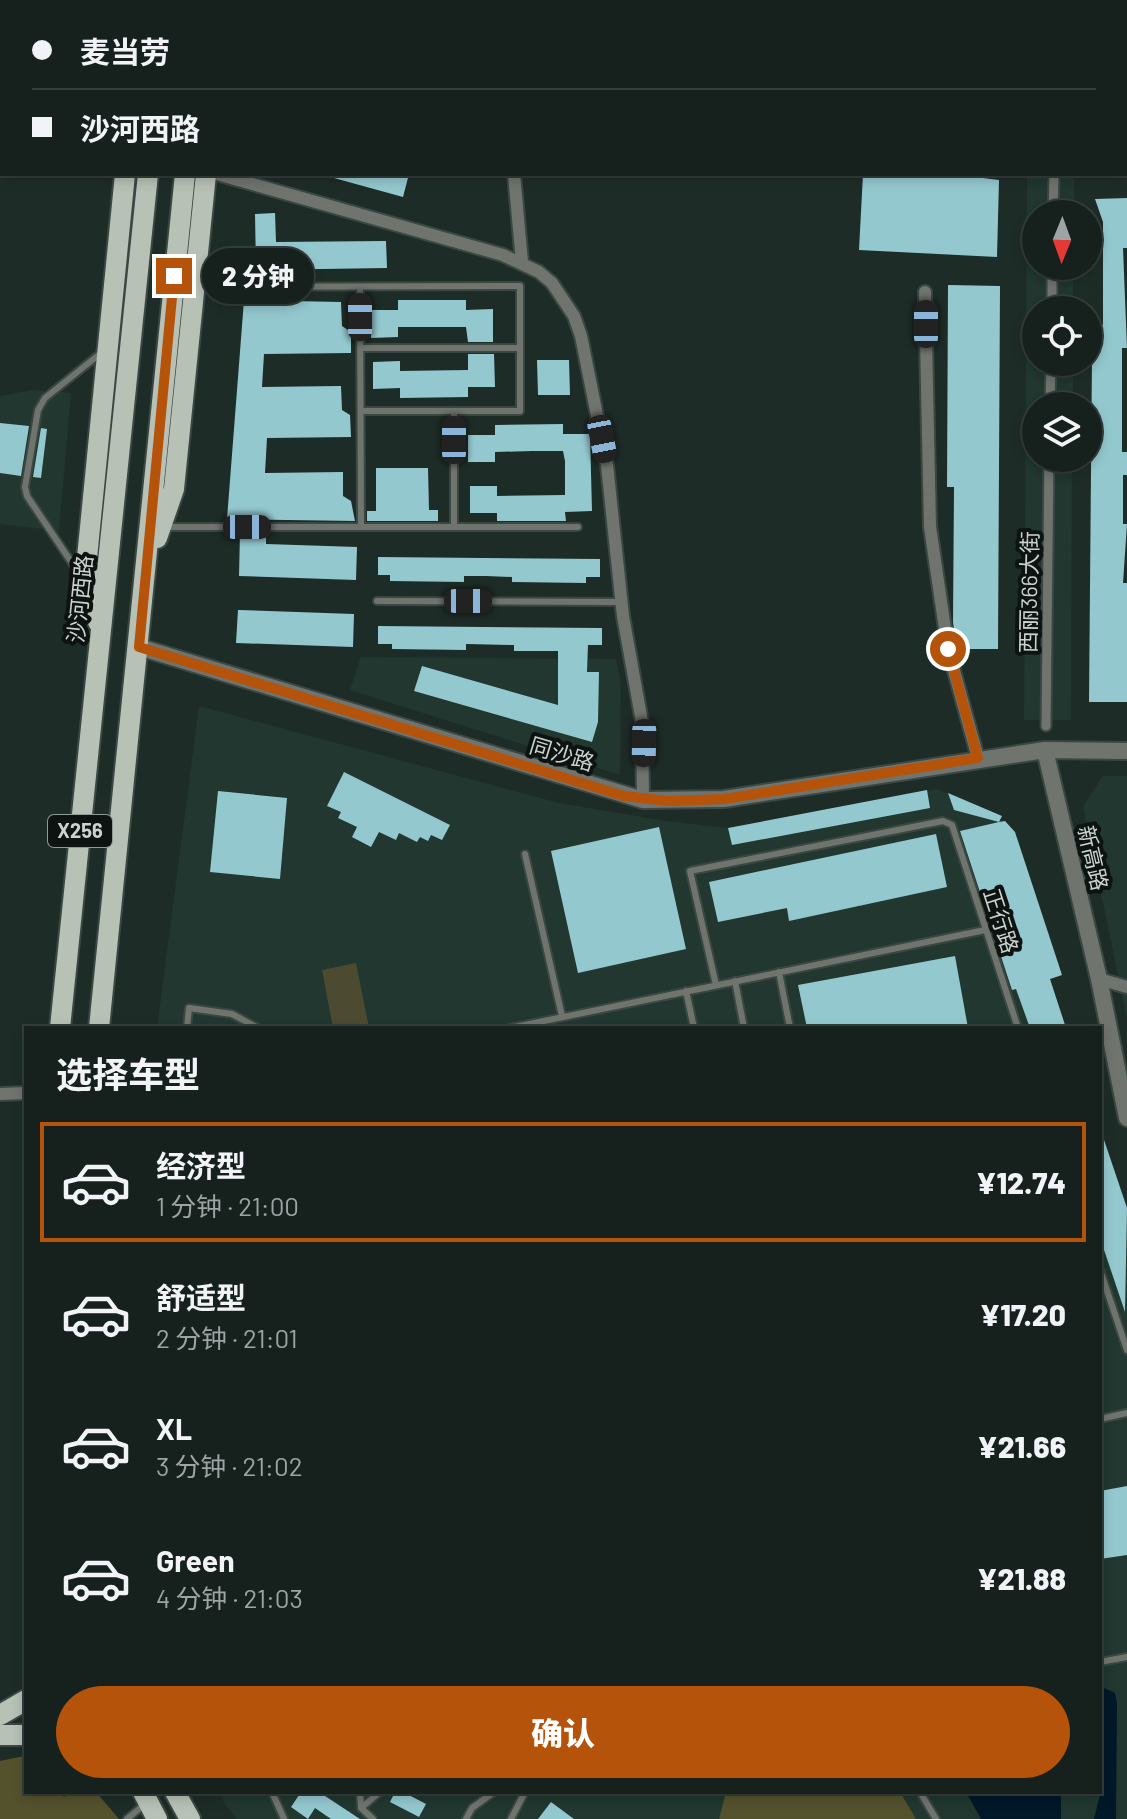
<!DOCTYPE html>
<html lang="zh">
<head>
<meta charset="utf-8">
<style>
  :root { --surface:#16211e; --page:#232e2b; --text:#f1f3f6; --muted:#9ea3a4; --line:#353e3c; --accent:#b45309 }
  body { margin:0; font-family:Barlow,"Noto Sans SC",sans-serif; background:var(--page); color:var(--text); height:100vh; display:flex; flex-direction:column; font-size:30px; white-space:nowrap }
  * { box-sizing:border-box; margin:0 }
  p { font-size:26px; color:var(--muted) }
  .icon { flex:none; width:44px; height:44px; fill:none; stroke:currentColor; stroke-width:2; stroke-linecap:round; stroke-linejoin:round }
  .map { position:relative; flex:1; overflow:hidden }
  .panel { position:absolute; left:24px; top:1026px; width:1078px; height:768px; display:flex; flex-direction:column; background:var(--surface); border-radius:0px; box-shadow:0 4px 12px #0003,0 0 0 2px var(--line) }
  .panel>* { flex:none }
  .guide { position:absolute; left:0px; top:0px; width:1128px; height:176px; box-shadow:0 4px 12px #0003,0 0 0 2px var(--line); display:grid; align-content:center; height:176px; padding:0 32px; background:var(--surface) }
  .needle { width:52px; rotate:181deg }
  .buttons { position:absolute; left:1022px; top:200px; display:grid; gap:16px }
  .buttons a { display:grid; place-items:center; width:80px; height:80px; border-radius:50%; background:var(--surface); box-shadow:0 4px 12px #0003,0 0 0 2px var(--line); font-size:40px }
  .end { position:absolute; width:36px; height:36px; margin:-18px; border:10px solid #b45309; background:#fff; box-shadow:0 0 0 4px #fff }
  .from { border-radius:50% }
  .bubble { position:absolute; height:56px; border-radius:28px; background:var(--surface); box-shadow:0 4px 12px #0003,0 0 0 2px var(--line); font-size:26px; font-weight:800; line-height:56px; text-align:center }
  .car { position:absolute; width:24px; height:48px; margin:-24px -12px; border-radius:10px; box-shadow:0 0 6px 2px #0007; background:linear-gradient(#222 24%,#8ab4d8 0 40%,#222 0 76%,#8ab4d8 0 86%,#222 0) }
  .guide b { display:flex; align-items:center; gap:28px; height:76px; font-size:30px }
  .guide b+b { border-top:2px solid var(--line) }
  .guide i { width:20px; height:20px; background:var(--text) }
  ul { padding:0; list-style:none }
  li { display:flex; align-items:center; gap:24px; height:120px; margin:0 16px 12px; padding:0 16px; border:4px solid transparent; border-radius:0px }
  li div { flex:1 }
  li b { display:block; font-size:30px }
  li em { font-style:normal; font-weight:800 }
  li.on { border-color:var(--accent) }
  li>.icon { width:72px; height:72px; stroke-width:1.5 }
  h2 { padding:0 32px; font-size:36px; line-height:96px }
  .cta { display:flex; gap:16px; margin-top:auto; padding:16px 32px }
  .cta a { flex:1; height:92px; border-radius:48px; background:var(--accent); color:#fff; font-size:32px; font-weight:800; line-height:92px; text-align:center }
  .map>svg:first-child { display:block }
  .built { fill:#213730 }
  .green { fill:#4c4a30 }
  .forest { fill:#54522d }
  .water { fill:#011828 }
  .building { fill:#94c8cf }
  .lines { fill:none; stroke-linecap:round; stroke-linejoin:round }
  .service-casing { stroke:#3a4743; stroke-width:10 }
  .pedestrian-casing { stroke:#3a4743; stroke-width:13 }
  .minor-casing { stroke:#3a4743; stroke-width:16 }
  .tertiary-casing { stroke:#3a4743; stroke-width:20 }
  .primary-casing { stroke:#3a4743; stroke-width:24 }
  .service { stroke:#70746f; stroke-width:6 }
  .pedestrian { stroke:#70746f; stroke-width:9 }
  .minor { stroke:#70746f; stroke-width:12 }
  .tertiary { stroke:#70746f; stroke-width:16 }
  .primary { stroke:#b8c1b6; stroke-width:20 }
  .route { stroke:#b45309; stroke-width:10 }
  .labels { text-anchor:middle; stroke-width:8; stroke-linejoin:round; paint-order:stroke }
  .shield { fill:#0d1311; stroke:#919997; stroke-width:2 }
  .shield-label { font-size:20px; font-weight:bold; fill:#cad3d0 }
  .street-label { font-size:22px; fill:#cad3d0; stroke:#0d1311 }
</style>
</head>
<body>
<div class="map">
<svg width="1127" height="1819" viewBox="0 0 1127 1819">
  <rect width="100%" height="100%" fill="#1e2c28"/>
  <path class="built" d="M0,0H116L2,2V109Z
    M1027,174H1074V214H1036V266H1073V310H1036V362H1073V406H1036V458H1072L1071,720H1024Z
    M32,390L71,393L59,531L0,524V396Z
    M361,657L616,659L621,685L620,775L350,690Z
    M199,706L559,803L666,821L728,828L937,789L987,810L1015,832L1062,975L1050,980L1066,1028H157Z
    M1103,776H1127V1019L1083,806Z
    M1100,1126L1127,1206V1819H237L224,1803L221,1792H1100Z"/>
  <path class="green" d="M356,963L369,1028H333L322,970Z"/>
  <path class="forest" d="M24,1756L26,1792H59L64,1797L75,1792H96L119,1819H0V1761Z
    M726,1792H900L916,1819H719Z"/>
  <path class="water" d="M1100,1686L1115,1693L1117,1703L1116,1819H1094L1104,1778L1100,1769Z
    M966,1792H1061V1819H981Z"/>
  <path class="building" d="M335,174H409L403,197L334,178Z
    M863,174H950L999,180L997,257L859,250Z
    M1127,198V248H1123L1127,348H1122V452H1127V475H1123V524H1127L1123,583H1127V702H1089L1092,357H1096V338L1103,324V222L1095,199Z
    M275,213L276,242L386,241L387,268L256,270L255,214Z
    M948,285L1000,286L998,649H957L953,622L954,487H947Z
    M244,300L341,302L342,326L351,332V353L264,354L262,387L341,386L342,410L350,415L351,437L267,438L265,473L343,472V496L351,501L355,521L227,519Z
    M398,300H466V310L493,309V342H468L466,327H398V337L371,338V310H398Z
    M468,354H494L495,387H468V397L400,398V388L373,389V362L400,361V371L468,370Z
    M537,360H569L570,395H538Z
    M0,423L29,426L21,476L0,473Z
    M563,424V434H590L592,511L565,512L566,521H497V513H470V486H497V496L565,495V461L563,451H532L495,452V462H468V435H495V425Z
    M41,428L47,429L41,478L33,477Z
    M376,468H428L429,510H438V521H367V511H376Z
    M240,533H266V544L357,547L356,580L239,576Z
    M378,557L600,559V577H586V583L512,582V577L486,576H464V582L390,581V575H378Z
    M238,610L354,614L353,647L236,643Z
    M378,626L602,628V645H588L587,672H599L598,722L592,742L414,691L422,666L558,705V651H514V645L466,644V650L392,649V644H378Z
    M344,772L450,825L442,840L431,835L428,841L420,837L417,842L399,833L396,840L379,832L371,847L352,837L357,827L338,818L341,812L327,806Z
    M927,790L930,808L732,845L728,828Z
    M218,791L287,798L280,879L210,872Z
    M948,793L1002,816L999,822L1005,821L1015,832L1062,975L1050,979L1066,1028H1030L1016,989L1012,990L960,831L999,822L954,810Z
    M659,827L686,949L578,973L551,851Z
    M936,834L947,887L789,921L787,908L718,922L709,882Z
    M955,956L968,1028H853V1024L807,1028L798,985Z
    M1102,1134L1127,1208L1125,1312L1100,1238Z
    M1127,1486V1555L1100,1559V1491Z
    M301,1792H319L360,1819H331L315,1808L308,1819L291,1807Z
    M395,1792H403L426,1804L419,1817L390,1802Z
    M551,1802L574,1819H538Z"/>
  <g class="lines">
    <defs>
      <path id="service" d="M306,0V2
        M199,287L520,286V411H361
        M360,287L361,527
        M361,348H520
        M454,411V527
        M166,527H578
        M80,575L27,496L25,487L38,410L45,398L101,353
        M377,601L621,602
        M525,854L562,1016
        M779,972L790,1028
        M735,981L744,1028
        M716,985L690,871L943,821L952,825L1018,1028
        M686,991L694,1028
        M187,1028L189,1008L232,1014L258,1028
        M510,1028L985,930
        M1100,1270L1127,1350
        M1100,1419L1127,1413
        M1100,1662L1127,1657
        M272,1792L284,1819
        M360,1792L361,1808L373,1819
        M920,1792L936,1819
        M361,1808L380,1792
        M127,1819L146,1803
        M466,1819L472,1808L494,1792
        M511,1819L525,1792"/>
      <path id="pedestrian" d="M1041,0V2
        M1053,214L1054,174
        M1052,310V266
        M1050,406L1051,362
        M1046,726L1049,458"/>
      <path id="minor" d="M493,0V2
        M0,117L2,118
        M217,174L503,255L539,272L552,283L574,316L581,336L607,465L623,616L642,722L643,800
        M514,174L522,262
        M925,292L930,527L948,649L978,758
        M1099,979L1127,987
        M0,1094L26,1093"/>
      <path id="tertiary" d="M139,647L643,800L724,799L1045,750L1127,751
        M1045,750L1099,979L1127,1118"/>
      <path id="primary" d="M166,2V0
        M207,2V0
        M157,538L174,489L206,174
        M98,622L86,568L125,174
        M60,1028L148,174
        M99,1028L185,174
        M0,1715L26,1700
        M0,1735H26
        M143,1792L157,1819
        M175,1792L190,1819"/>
    </defs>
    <use href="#service" class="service-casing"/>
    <use href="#pedestrian" class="pedestrian-casing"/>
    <use href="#minor" class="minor-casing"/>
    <use href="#tertiary" class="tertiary-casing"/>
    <use href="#primary" class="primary-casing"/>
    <use href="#service" class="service"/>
    <use href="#pedestrian" class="pedestrian"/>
    <use href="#minor" class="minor"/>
    <use href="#tertiary" class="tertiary"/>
    <use href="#primary" class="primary"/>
  </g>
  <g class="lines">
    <path class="route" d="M174,276L139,647L624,796L668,801L724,799L978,758L948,649"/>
  </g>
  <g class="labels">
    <rect class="shield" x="48" y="815" width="64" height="32" rx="6"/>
    <g class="shield-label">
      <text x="80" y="838">X256</text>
    </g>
    <g class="street-label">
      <text transform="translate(1029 592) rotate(-89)" y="8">西丽366大街</text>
      <text transform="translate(80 599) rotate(-84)" y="8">沙河西路</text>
      <text transform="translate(562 754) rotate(17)" y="8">同沙路</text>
      <text transform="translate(1093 858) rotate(77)" y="8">新高路</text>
      <text transform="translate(1001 921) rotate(72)" y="8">正行路</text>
    </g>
  </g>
</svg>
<div class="buttons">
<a><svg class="needle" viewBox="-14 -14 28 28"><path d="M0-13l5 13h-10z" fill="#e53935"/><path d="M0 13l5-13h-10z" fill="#9ea3a4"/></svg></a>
<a><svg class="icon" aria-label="locate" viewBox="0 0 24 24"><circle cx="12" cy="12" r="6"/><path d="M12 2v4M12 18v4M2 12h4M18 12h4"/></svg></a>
<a><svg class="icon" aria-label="layers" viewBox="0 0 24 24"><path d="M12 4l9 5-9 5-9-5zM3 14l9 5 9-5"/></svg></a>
</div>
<i class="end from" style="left:948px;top:649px"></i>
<i class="end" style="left:174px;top:276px"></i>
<div class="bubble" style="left:202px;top:248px;width:112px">2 分钟</div>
<i class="car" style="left:360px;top:317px;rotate:0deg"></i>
<i class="car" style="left:926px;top:324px;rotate:0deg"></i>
<i class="car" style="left:602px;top:439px;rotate:169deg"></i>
<i class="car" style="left:454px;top:440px;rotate:0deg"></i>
<i class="car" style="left:247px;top:527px;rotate:90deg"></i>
<i class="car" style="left:468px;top:601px;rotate:90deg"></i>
<i class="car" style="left:644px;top:743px;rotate:181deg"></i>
<div class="guide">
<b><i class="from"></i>麦当劳</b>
<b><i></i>沙河西路</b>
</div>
<section class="panel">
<h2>选择车型</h2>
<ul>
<li class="on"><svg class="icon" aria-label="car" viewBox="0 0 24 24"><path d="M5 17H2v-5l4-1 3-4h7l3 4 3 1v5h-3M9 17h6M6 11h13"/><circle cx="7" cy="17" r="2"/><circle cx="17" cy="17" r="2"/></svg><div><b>经济型</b><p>1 分钟 · 21:00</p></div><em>¥12.74</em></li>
<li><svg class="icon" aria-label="car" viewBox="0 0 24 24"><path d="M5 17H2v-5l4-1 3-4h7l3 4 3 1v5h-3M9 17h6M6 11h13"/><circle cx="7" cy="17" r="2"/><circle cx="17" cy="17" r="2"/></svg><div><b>舒适型</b><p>2 分钟 · 21:01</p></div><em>¥17.20</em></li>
<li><svg class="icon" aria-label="car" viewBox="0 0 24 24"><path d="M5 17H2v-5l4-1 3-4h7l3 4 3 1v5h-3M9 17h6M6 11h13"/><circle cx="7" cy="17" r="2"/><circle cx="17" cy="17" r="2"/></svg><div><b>XL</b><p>3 分钟 · 21:02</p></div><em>¥21.66</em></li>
<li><svg class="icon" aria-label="car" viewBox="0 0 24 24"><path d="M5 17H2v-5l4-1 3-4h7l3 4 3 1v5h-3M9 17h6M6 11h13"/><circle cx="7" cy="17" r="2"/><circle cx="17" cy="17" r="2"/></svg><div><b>Green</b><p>4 分钟 · 21:03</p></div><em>¥21.88</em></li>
</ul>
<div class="cta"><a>确认</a></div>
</section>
</div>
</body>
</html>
